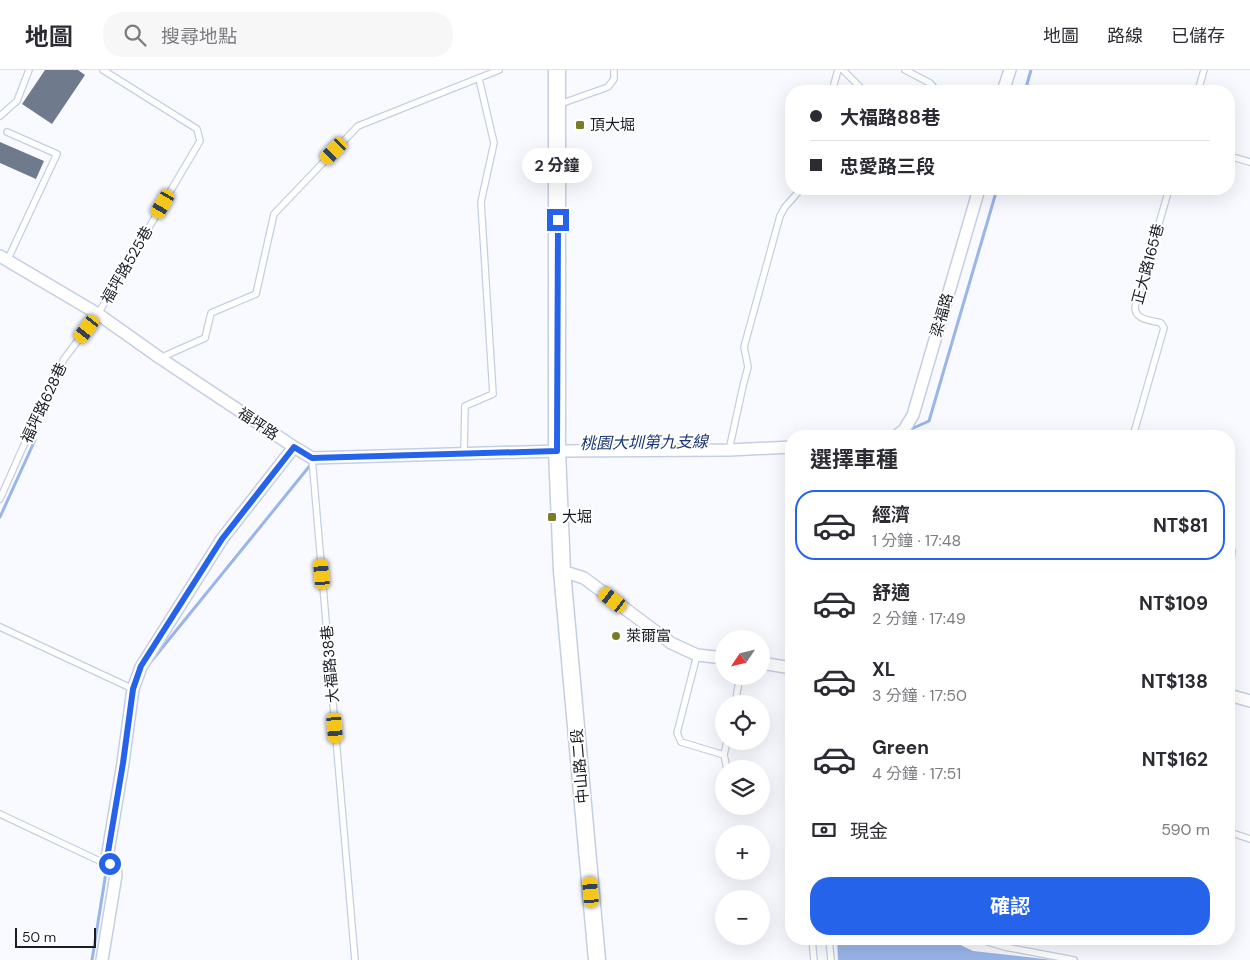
<!DOCTYPE html>
<html lang="zh-TW">
<head>
<meta charset="utf-8">
<style>
  :root { --surface:#fff; --page:#f7f7f7; --text:#2b2b33; --muted:#7c7c81; --line:#e1e1e2; --accent:#2563eb }
  body { margin:0; font-family:"DM Sans","Noto Sans TC",sans-serif; background:var(--page); color:var(--text); height:100vh; display:flex; flex-direction:column; font-size:19px; white-space:nowrap }
  * { box-sizing:border-box; margin:0 }
  p { font-size:16px; color:var(--muted) }
  .icon { flex:none; width:28px; height:28px; fill:none; stroke:currentColor; stroke-width:2; stroke-linecap:round; stroke-linejoin:round }
  .map { position:relative; flex:1; overflow:hidden }
  .details { position:absolute; left:785px; top:360px; width:450px; height:515px; display:flex; flex-direction:column; background:var(--surface); border-radius:20px; box-shadow:0 5px 20px #0002 }
  .details>* { flex:none }
  .guide { position:absolute; left:785px; top:15px; width:450px; height:110px; border-radius:20px; box-shadow:0 5px 20px #0002; display:grid; align-content:center; height:110px; padding:0 25px; background:var(--surface) }
  .needle { width:32px; rotate:235deg }
  .fabs { position:absolute; left:715px; top:560px; display:grid; gap:10px }
  .fabs a { display:grid; place-items:center; width:55px; height:55px; border-radius:50%; background:var(--surface); box-shadow:0 5px 20px #0002; font-size:25px }
  .scale { position:absolute; left:15px; bottom:12px; width:81px; box-sizing:border-box; padding-left:5px; border:2px solid #191d25; border-top:0; font-size:14px; line-height:18px; white-space:nowrap; color:#191d25; -webkit-text-stroke:4px #fff; paint-order:stroke }
  .end { position:absolute; width:22px; height:22px; margin:-11px; border:6px solid #2563eb; background:#fff; box-shadow:0 0 0 2px #fff }
  .from { border-radius:50% }
  .bubble { position:absolute; height:35px; border-radius:18px; background:var(--surface); box-shadow:0 5px 20px #0002; font-size:16px; font-weight:700; line-height:35px; text-align:center }
  .car { position:absolute; width:15px; height:30px; margin:-15px -8px; border-radius:6px; box-shadow:0 0 4px 1px #0007; background:linear-gradient(#f5c518 24%,#345 0 40%,#f5c518 0 76%,#345 0 86%,#f5c518 0) }
  .guide b { display:flex; align-items:center; gap:18px; height:48px; font-size:19px }
  .guide b+b { border-top:1px solid var(--line) }
  .guide i { width:12px; height:12px; background:var(--text) }
  ul { padding:0; list-style:none }
  li { display:flex; align-items:center; gap:15px; height:70px; margin:0 10px 8px; padding:0 15px; border:2px solid transparent; border-radius:20px }
  li div { flex:1 }
  li b { display:block; font-size:19px }
  li em { font-style:normal; font-weight:700 }
  li.current { border-color:var(--accent) }
  li>.icon { width:45px; height:45px; stroke-width:1.5 }
  h2 { padding:0 25px; font-size:22px; line-height:60px }
  .pay { display:flex; align-items:center; gap:12px; height:55px; padding:0 25px; font-size:19px }
  .pay p { margin-inline-start:auto }
  .button { display:flex; gap:10px; margin-top:auto; padding:10px 25px }
  .button a { flex:1; height:58px; border-radius:20px; background:var(--accent); color:#fff; font-size:20px; font-weight:700; line-height:58px; text-align:center }
  header { display:flex; align-items:center; gap:30px; box-sizing:border-box; height:70px; padding:0 25px; background:var(--surface); border-bottom:1px solid var(--line) }
  header strong { font-size:24px }
  nav { display:flex; gap:28px; margin-inline-start:auto; font-size:18px }
  .search { width:350px; height:45px; background:var(--page); display:flex; align-items:center; gap:12px; box-sizing:border-box; padding:0 18px; border-radius:20px; color:var(--muted); font-size:19px }
  .map>svg:first-child { display:block }
  .water { fill:#99b5ea }
  .lines { fill:none; stroke-linecap:round; stroke-linejoin:round }
  .stream { stroke:#99b5ea; stroke-width:3 }
  .building { fill:#707a8d }
  .lane-casing { stroke:#c4cfe4; stroke-width:8 }
  .street-casing { stroke:#c4cfe4; stroke-width:14 }
  .secondary-casing { stroke:#c4cfe4; stroke-width:19 }
  .lane { stroke:#fff; stroke-width:5.5 }
  .street { stroke:#fff; stroke-width:11 }
  .secondary { stroke:#fff; stroke-width:16 }
  .route { stroke:#2563eb; stroke-width:6 }
  .poi-dot { fill:#787e28; stroke:#fff; stroke-width:2 }
  .labels { text-anchor:middle; stroke-width:4; stroke-linejoin:round; paint-order:stroke }
  .poi-label { font-size:15px; fill:#191d25; stroke:#fff; text-anchor:start }
  .street-label { font-size:15px; fill:#191d25; stroke:#fff }
  .water-label { font-size:16px; font-style:italic; fill:#193674; stroke:#fff }
</style>
</head>
<body>
<header>
<strong>地圖</strong>
<div class="search"><svg class="icon" aria-label="search" viewBox="0 0 24 24"><circle cx="10" cy="10" r="6"/><path d="M15 15l6 6"/></svg>搜尋地點</div>
<nav><a>地圖</a><a>路線</a><a>已儲存</a></nav>
</header>
<div class="map">
<svg width="1250" height="890" viewBox="0 0 1250 890">
  <rect width="100%" height="100%" fill="#f8faff"/>
  <path class="water" d="M837,869H948L973,881L1053,890H838Z"/>
  <g class="lines">
    <path class="stream" d="M1025,21L1031,0
      M909,360L929,351L997,119
      M0,447L35,370
      M149,594L312,393
      M92,890L107,796"/>
  </g>
  <path class="building" d="M45,0H78L85,5L52,54L22,34Z
    M0,72L44,91L36,109L0,93Z"/>
  <g class="lines">
    <defs>
      <path id="lane" d="M843,0L864,21H868
        M905,0L930,13L937,21
        M832,21L838,0
        M1198,21L1204,0
        M560,34L608,17L614,9V0
        M0,46L17,31L29,0
        M7,62L57,84L7,191
        M1229,86L1250,92
        M160,288L205,268L211,243L256,224L274,144L358,56L499,0
        M1133,366L1164,258L1161,253C1150,250 1135,250 1135,237L1169,119
        M729,380L743,316L748,297L744,277L780,146L785,137L801,119
        M464,383L465,336L493,324L481,132L494,73L479,9
        M312,388L355,890
        M0,429L43,332L64,289L98,244L200,71L197,59L103,0
        M1229,507L1232,481
        M0,557L133,619
        M697,585L677,663L681,672L724,685
        M735,634L740,606
        M727,671L724,685L727,699
        M0,744L106,794
        M1229,762L1250,769
        M812,869L814,890
        M829,869L831,890
        M978,869L1005,877L1074,890"/>
      <path id="street" d="M1003,21L1010,0
        M0,186L98,244L160,288L294,377L312,388L557,381L729,380L791,377
        M896,366L904,360L913,345L979,119
        M562,501L584,508L671,573L697,585L724,588
        M761,593L791,598
        M1229,625L1250,631
        M102,890L116,805L115,797L110,794H106L123,693L133,619L141,597L222,469L294,377"/>
      <path id="secondary" d="M557,0V381L562,501L597,890"/>
    </defs>
    <use href="#lane" class="lane-casing"/>
    <use href="#street" class="street-casing"/>
    <use href="#secondary" class="secondary-casing"/>
    <use href="#lane" class="lane"/>
    <use href="#street" class="street"/>
    <use href="#secondary" class="secondary"/>
  </g>
  <g class="lines">
    <path class="route" d="M110,794H106L123,693L133,619L141,596L222,469L294,377L312,388L557,381L558,150"/>
  </g>
  <g class="poi-dot">
    <rect x="575" y="50" width="10" height="10" rx="2.5"/>
    <rect x="547" y="442" width="10" height="10" rx="2.5"/>
    <circle cx="616" cy="566" r="5"/>
  </g>
  <g class="labels">
    <g class="poi-label">
      <text x="590" y="60">頂大堀</text>
      <text x="562" y="452">大堀</text>
      <text x="626" y="571">萊爾富</text>
    </g>
    <g class="street-label">
      <text transform="translate(1148 194) rotate(-75)" y="5">正大路165巷</text>
      <text transform="translate(127 195) rotate(-60)" y="5">福坪路525巷</text>
      <text transform="translate(942 245) rotate(-74)" y="5">梁福路</text>
      <text transform="translate(44 333) rotate(-65)" y="5">福坪路628巷</text>
      <text transform="translate(258 354) rotate(34)" y="5">福坪路</text>
      <text transform="translate(330 594) rotate(-95)" y="5">大福路38巷</text>
      <text transform="translate(580 696) rotate(-95)" y="5">中山路二段</text>
    </g>
    <g class="water-label">
      <text transform="translate(644 372) rotate(-1)" y="6">桃園大圳第九支線</text>
    </g>
  </g>
</svg>
<div class="fabs">
<a><svg class="needle" viewBox="-14 -14 28 28"><path d="M0-13l5 13h-10z" fill="#e53935"/><path d="M0 13l5-13h-10z" fill="#7c7c81"/></svg></a>
<a><svg class="icon" aria-label="locate" viewBox="0 0 24 24"><circle cx="12" cy="12" r="6"/><path d="M12 2v4M12 18v4M2 12h4M18 12h4"/></svg></a>
<a><svg class="icon" aria-label="layers" viewBox="0 0 24 24"><path d="M12 4l9 5-9 5-9-5zM3 14l9 5 9-5"/></svg></a>
<a>+</a>
<a>−</a>
</div>
<div class="scale">50 m</div>
<i class="end from" style="left:110px;top:794px"></i>
<i class="end" style="left:558px;top:150px"></i>
<div class="bubble" style="left:522px;top:78px;width:70px">2 分鐘</div>
<i class="car" style="left:334px;top:81px;rotate:224deg"></i>
<i class="car" style="left:163px;top:134px;rotate:210deg"></i>
<i class="car" style="left:87px;top:259px;rotate:217deg"></i>
<i class="car" style="left:322px;top:504px;rotate:355deg"></i>
<i class="car" style="left:613px;top:530px;rotate:307deg"></i>
<i class="car" style="left:335px;top:658px;rotate:175deg"></i>
<i class="car" style="left:591px;top:822px;rotate:355deg"></i>
<div class="guide">
<b><i class="from"></i>大福路88巷</b>
<b><i></i>忠愛路三段</b>
</div>
<section class="details">
<h2>選擇車種</h2>
<ul>
<li class="current"><svg class="icon" aria-label="car" viewBox="0 0 24 24"><path d="M5 17H2v-5l4-1 3-4h7l3 4 3 1v5h-3M9 17h6M6 11h13"/><circle cx="7" cy="17" r="2"/><circle cx="17" cy="17" r="2"/></svg><div><b>經濟</b><p>1 分鐘 · 17:48</p></div><em>NT$81</em></li>
<li><svg class="icon" aria-label="car" viewBox="0 0 24 24"><path d="M5 17H2v-5l4-1 3-4h7l3 4 3 1v5h-3M9 17h6M6 11h13"/><circle cx="7" cy="17" r="2"/><circle cx="17" cy="17" r="2"/></svg><div><b>舒適</b><p>2 分鐘 · 17:49</p></div><em>NT$109</em></li>
<li><svg class="icon" aria-label="car" viewBox="0 0 24 24"><path d="M5 17H2v-5l4-1 3-4h7l3 4 3 1v5h-3M9 17h6M6 11h13"/><circle cx="7" cy="17" r="2"/><circle cx="17" cy="17" r="2"/></svg><div><b>XL</b><p>3 分鐘 · 17:50</p></div><em>NT$138</em></li>
<li><svg class="icon" aria-label="car" viewBox="0 0 24 24"><path d="M5 17H2v-5l4-1 3-4h7l3 4 3 1v5h-3M9 17h6M6 11h13"/><circle cx="7" cy="17" r="2"/><circle cx="17" cy="17" r="2"/></svg><div><b>Green</b><p>4 分鐘 · 17:51</p></div><em>NT$162</em></li>
</ul>
<div class="pay"><svg class="icon" aria-label="cash" viewBox="0 0 24 24"><path d="M3 7h18v10H3z"/><circle cx="12" cy="12" r="2"/></svg>現金<p>590 m</p></div>
<div class="button"><a>確認</a></div>
</section>
</div>
</body>
</html>
